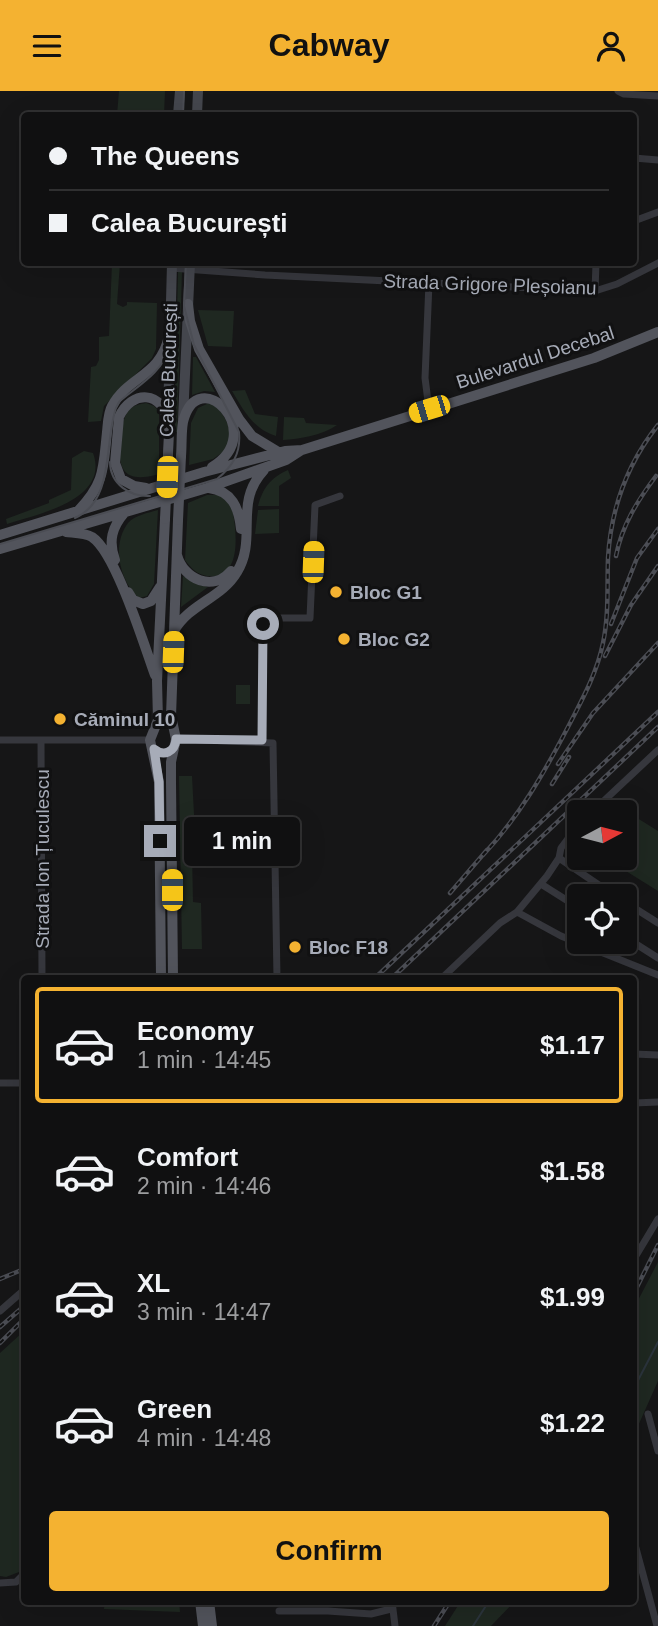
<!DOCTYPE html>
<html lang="en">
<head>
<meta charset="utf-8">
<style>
  :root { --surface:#101011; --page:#19191a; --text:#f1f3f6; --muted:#9c9d9f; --line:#303031; --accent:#f4b231 }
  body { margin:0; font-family:Helvetica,sans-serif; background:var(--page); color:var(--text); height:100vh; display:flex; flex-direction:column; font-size:26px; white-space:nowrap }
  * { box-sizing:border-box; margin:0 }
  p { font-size:23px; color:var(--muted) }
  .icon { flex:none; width:38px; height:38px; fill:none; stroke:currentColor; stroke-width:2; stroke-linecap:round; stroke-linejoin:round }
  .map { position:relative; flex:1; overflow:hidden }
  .side { position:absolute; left:21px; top:884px; width:616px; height:630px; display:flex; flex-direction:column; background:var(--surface); border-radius:7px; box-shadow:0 7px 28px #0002,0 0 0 2px var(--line) }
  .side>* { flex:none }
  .hud { position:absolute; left:21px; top:21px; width:616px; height:154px; border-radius:7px; box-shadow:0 7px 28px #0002,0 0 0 2px var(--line); display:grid; align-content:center; height:154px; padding:0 28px; background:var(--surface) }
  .needle { width:46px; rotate:83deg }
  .tools { position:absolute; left:567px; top:709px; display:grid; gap:14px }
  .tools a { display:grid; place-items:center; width:70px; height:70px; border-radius:7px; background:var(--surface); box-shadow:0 7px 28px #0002,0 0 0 2px var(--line); font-size:35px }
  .end { position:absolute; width:32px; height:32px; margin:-16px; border:9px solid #a7acb8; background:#111; box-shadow:0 0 0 4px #111 }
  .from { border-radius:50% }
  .bubble { position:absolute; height:49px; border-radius:7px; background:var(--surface); box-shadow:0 7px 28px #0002,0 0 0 2px var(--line); font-size:23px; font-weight:600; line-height:49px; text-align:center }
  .car { position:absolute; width:21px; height:42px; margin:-21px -10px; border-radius:9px; box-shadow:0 0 5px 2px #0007; background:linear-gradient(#f5c518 24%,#345 0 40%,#f5c518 0 76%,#345 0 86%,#f5c518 0) }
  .hud b { display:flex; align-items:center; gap:24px; height:66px; font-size:26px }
  .hud b+b { border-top:2px solid var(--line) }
  .hud i { width:18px; height:18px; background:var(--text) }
  ul { padding:12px 0 0; list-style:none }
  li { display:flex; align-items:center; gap:21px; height:116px; margin:0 14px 10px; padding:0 14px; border:4px solid transparent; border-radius:7px }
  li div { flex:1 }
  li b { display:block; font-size:26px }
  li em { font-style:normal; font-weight:600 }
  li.on { border-color:var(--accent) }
  li>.icon { width:63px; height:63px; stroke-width:1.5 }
  .button { display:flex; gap:14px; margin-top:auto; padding:14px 28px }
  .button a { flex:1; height:80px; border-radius:7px; background:var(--accent); color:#111; font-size:28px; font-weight:600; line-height:80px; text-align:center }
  header { display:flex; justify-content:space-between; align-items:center; height:91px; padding:0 28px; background:var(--accent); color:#111; font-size:32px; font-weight:600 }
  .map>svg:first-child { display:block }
  .green { fill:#1f2821 }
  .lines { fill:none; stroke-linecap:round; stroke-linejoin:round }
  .stream { stroke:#2b343c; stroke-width:2 }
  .minor { stroke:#36373d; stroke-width:7 }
  .secondary { stroke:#44464d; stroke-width:10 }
  .primary { stroke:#52545c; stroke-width:10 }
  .tram { stroke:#4b4d54; stroke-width:2 }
  .rail-casing { stroke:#4b4d54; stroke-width:4.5 }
  .rail { stroke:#111112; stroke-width:2; stroke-dasharray:5; stroke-linecap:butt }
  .primary-bridge { stroke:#52545c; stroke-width:10 }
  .route { stroke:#a7acb8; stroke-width:9 }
  .poi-dot { fill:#f4b231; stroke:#111112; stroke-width:2.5 }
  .labels { text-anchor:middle; stroke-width:6; stroke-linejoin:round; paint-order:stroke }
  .street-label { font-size:19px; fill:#a7acb8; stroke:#111112 }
  .poi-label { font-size:19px; font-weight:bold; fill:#a7acb8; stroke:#111112; text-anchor:start }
</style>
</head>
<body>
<header><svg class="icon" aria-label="menu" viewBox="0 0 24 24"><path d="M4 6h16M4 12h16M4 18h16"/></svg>Cabway<svg class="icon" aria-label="person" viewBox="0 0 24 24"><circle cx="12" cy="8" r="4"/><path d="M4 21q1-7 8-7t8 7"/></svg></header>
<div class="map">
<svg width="658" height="1535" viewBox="0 0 658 1535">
  <rect width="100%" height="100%" fill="#161617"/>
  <path class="green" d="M119,0H165L164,24H117Z
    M112,172H120L117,213L123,216L127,214V211L157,212L156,258L152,267L104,315L101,330L88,331L91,276L96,275L99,269V246L109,245Z
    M178,181H182L177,341H174Z
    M198,219L234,220L232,256L208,255Z
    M193,266H196L215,301L204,300L192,304Z
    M245,299L255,323L278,326L276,345C253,338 244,320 232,300Z
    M146,312L154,315L159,320V383C128,392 117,383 120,350C122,340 122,326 130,318C135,314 140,313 146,312Z
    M209,312L215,313C228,331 233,336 227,358L213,368L189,374L191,332L198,317Z
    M284,326L304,327L306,332L337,334C323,344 299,348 283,349Z
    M84,360L93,362C110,409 38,423 7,433L6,428L49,412V409L71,399L72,367Z
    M288,379L291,387L279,395V415H258C263,397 270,387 288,379Z
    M207,404H221L231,412C236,434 245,490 207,485C196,483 191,477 185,469L188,412Z
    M279,418V442L255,443L258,419Z
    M158,419L154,493L147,505L139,507C120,491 111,454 128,432C135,424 148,422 158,419Z
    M183,485L200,494L208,496L181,516Z
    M236,594H250V613H236Z
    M179,685H192L196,761H192L193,811L201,812L202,858H182Z
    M610,710L658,740V800L605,767L625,766V721H598Z
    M658,1171V1290L634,1344V1217Z
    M24,1240V1467L19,1481L6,1486L0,1485V1262Z
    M105,1510H179L180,1521L104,1518Z
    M461,1510H515L491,1535H445Z"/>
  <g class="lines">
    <path class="stream" d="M634,1297L658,1251
      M473,1535L489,1510"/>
    <path class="minor" d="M618,0L624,3L658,5
      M634,67L658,69
      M634,130L658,121
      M171,177L265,184L595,200L617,193L658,172
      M429,192L425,287L429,318
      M595,200L596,172
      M176,648L273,652L277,887
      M0,649H150
      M41,649L42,887
      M262,649L263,533L268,527H310L315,414L340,405
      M592,721L658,659
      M559,767L615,805
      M541,793L579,817
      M625,811L658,832
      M517,821L561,845L658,884
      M625,846L658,867
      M442,887L500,832L517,821L547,785L559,767L561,757L579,733
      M634,963L658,964
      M0,992H24
      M634,1012L658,1011
      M634,1168L658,1128
      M0,1220L24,1199
      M648,1323L658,1360
      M634,1450L657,1535
      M0,1492L16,1491L24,1483
      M392,1510L395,1535
      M279,1520H328L371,1523L391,1518"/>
    <path class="secondary" d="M178,24L180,0
      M197,24L198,0
      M168,327L172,172
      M183,328L190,172"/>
    <path class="primary" d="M188,213L190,230L199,258L239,328L252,345L280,362
      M181,365C182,354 181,342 183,331C198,270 269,342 212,376
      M146,397L134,395L121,388L115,372L119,326C132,298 163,300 168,331C170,342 168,354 168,364
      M209,397C232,400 239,417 241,438
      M78,420C105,392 103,378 107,341C108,332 108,322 112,315C129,284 160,286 169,245
      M66,441C74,442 85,442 92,446C116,462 144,554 155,584
      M0,444L204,381L285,360L302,359L594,267L658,241
      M0,458L207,397L286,369L300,360
      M177,464C184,489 213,501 231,480
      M115,469C108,450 112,436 125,421
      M128,501L133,509L143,513L151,510L160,496
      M174,540C189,513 222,507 237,481C258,447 233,412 264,379
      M161,887L159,691L150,649L158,629L157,590L165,428
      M173,887L171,691V671L176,648L171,625L178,429
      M200,1510L203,1535
      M209,1510L212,1535"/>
    <path class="tram" d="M183,24L184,0
      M110,371C110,393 130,406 150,405
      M75,427C115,410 104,350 116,317L119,311C136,296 162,282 169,258C173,244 172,228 175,213
      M0,453L217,388C233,375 241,362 239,341L194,254L184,215L186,172"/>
    <defs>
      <path id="rail" d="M616,465C622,434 638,409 656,385
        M611,533L637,467L658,438
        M605,565L631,514L658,475
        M558,673L593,622L658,552
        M552,693L569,666
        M483,764C519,726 544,682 568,636C582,609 597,582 603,552C609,524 607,495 608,467C611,417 627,373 658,334
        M450,802L487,759
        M375,887L658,621
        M392,887L658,636
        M0,1188L24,1178
        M634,1202L658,1154
        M0,1236L24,1215
        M0,1252L24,1228
        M434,1535L450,1510"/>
    </defs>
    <use href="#rail" class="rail-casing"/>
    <use href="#rail" class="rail"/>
    <path class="primary-bridge" d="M165,428L168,364
      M178,429L181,365"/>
  </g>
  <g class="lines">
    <path class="route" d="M160,750L159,691L154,658C164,666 175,661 176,648L262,649L263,533"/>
  </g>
  <g class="poi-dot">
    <circle cx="336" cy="501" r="7"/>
    <circle cx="344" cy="548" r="7"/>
    <circle cx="60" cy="628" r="7"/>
    <circle cx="295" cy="856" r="7"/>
  </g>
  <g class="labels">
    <g class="street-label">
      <text transform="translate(490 193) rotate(2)" y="7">Strada Grigore Pleșoianu</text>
      <text transform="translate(535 266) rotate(-18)" y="7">Bulevardul Decebal</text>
      <text transform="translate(168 279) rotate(-88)" y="7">Calea București</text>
      <text transform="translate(42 768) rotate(-90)" y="7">Strada Ion Țuculescu</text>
    </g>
    <g class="poi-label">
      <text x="350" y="508">Bloc G1</text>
      <text x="358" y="555">Bloc G2</text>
      <text x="74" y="635">Căminul 10</text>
      <text x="309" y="863">Bloc F18</text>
    </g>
  </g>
</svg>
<div class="tools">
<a><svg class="needle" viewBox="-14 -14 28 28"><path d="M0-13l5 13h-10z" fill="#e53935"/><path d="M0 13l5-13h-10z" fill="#9c9d9f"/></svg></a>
<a><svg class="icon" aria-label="locate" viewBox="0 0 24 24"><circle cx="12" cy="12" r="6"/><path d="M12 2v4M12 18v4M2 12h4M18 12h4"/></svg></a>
</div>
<i class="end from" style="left:263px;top:533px"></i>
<i class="end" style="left:160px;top:750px"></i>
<div class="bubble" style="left:184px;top:726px;width:116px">1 min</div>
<i class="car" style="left:429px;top:318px;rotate:253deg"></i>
<i class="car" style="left:167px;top:386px;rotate:182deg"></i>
<i class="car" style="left:313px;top:471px;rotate:2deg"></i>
<i class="car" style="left:173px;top:561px;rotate:2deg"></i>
<i class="car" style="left:172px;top:799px;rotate:0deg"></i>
<div class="hud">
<b><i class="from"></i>The Queens</b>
<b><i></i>Calea București</b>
</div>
<section class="side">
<ul>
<li class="on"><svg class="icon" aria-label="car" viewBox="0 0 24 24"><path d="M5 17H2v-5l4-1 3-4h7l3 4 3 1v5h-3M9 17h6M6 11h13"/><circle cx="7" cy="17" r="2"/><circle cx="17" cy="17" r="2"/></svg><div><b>Economy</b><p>1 min · 14:45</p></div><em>$1.17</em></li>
<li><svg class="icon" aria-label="car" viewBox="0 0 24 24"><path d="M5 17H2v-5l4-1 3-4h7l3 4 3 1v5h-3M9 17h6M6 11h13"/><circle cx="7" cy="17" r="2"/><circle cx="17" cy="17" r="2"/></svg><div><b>Comfort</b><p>2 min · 14:46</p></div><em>$1.58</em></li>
<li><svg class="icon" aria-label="car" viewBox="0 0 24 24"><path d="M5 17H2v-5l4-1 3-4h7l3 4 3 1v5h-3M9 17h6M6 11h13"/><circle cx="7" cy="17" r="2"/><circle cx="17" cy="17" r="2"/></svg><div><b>XL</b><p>3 min · 14:47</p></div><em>$1.99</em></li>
<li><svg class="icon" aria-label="car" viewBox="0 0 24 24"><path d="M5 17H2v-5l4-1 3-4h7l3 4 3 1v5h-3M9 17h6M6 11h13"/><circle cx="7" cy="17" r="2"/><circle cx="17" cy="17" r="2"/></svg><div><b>Green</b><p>4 min · 14:48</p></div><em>$1.22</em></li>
</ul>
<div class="button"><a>Confirm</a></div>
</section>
</div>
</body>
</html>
